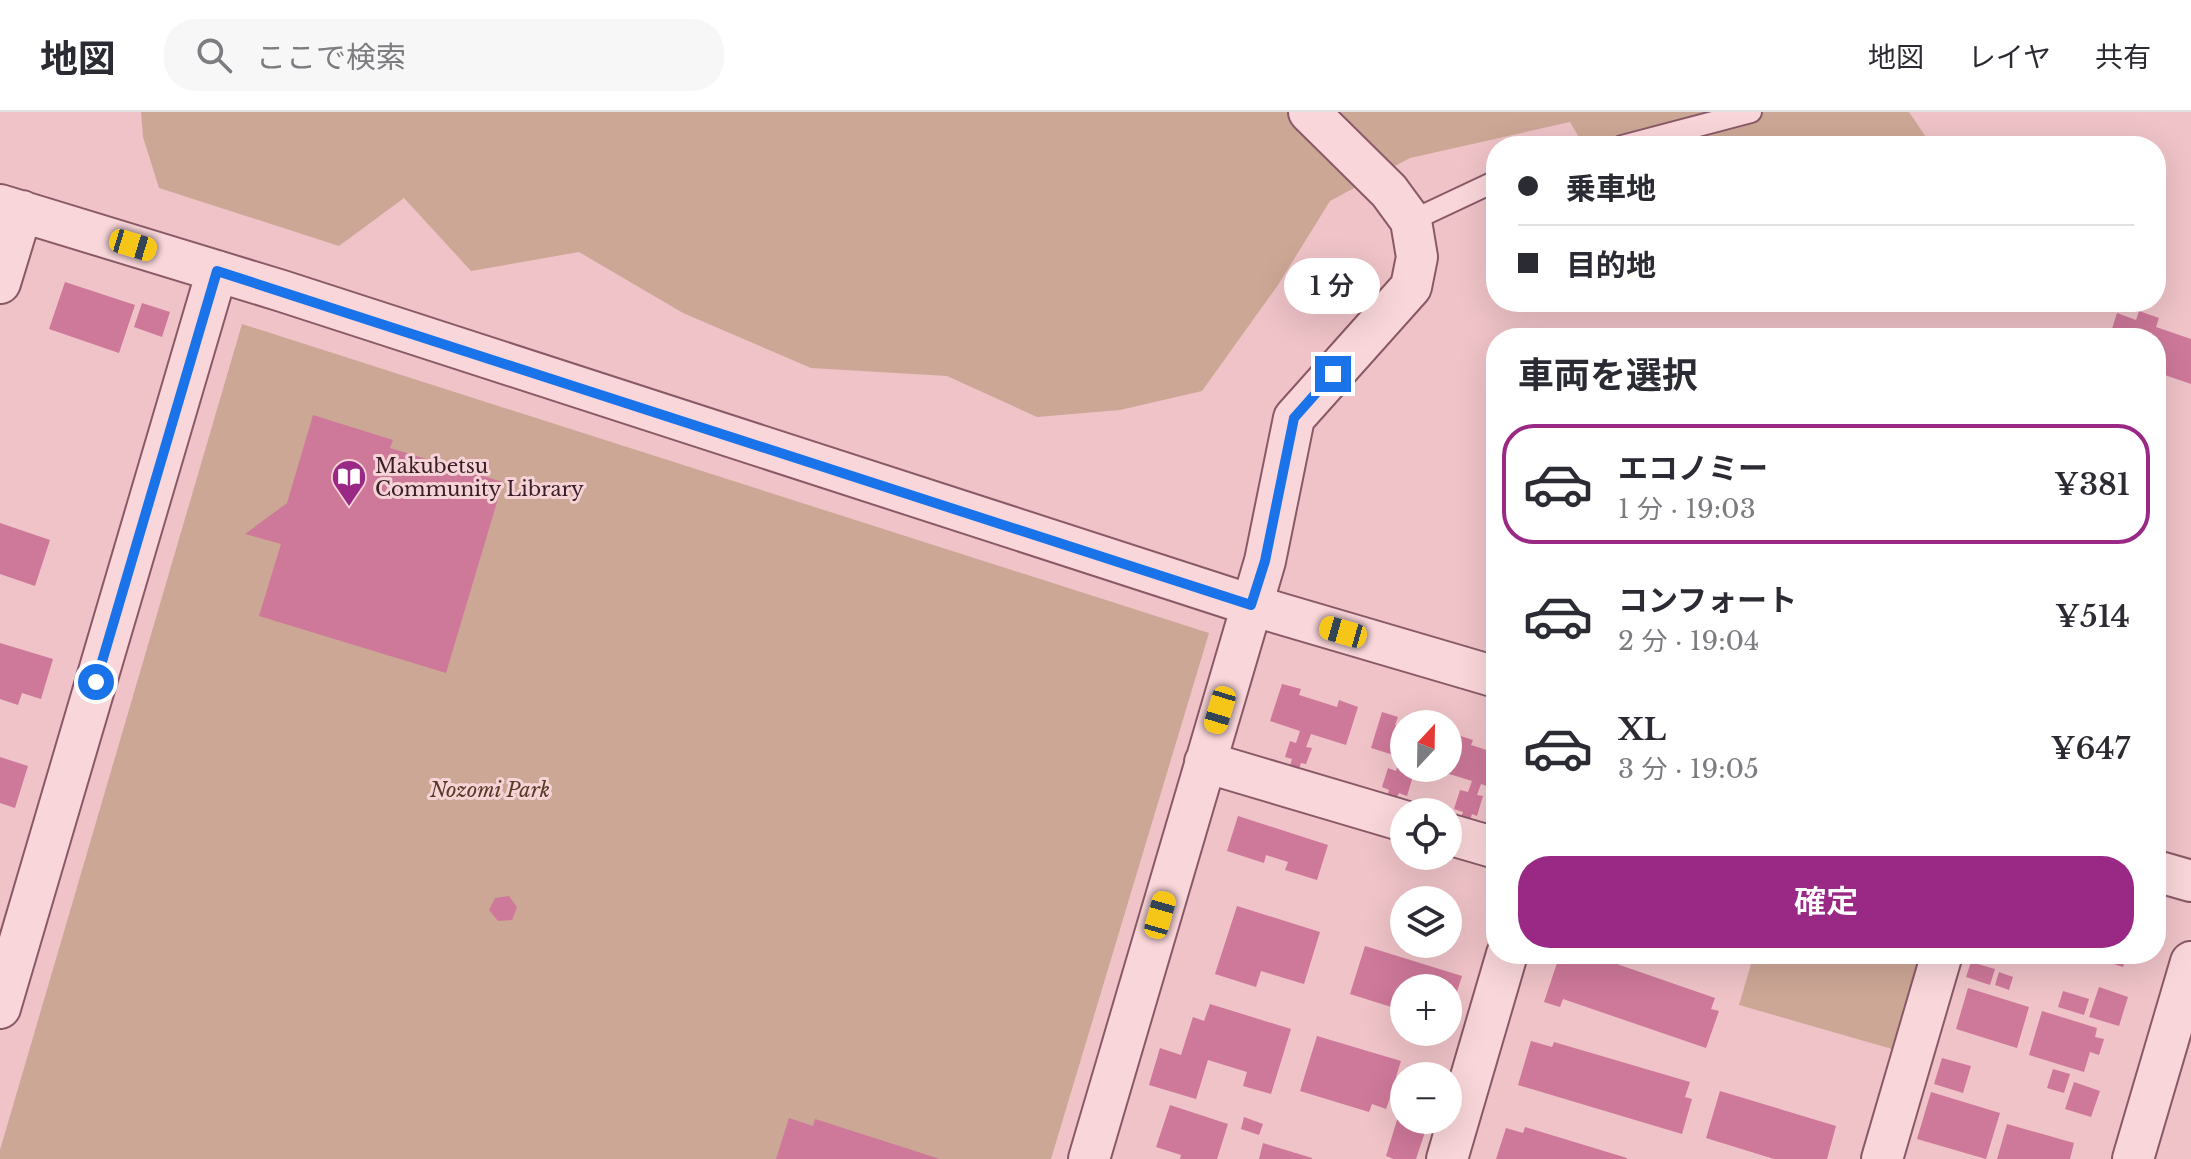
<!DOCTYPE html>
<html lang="ja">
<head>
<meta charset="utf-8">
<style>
  :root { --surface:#fff; --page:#f7f7f7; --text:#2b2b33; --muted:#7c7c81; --line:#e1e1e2; --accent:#9a2885 }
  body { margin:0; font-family:"Libre Baskerville","Noto Sans JP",serif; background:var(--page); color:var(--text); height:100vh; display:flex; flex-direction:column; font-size:30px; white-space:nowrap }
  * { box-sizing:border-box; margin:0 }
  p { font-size:26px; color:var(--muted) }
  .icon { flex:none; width:44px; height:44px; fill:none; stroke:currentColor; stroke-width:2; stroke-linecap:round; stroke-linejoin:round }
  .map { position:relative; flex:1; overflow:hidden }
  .sheet { position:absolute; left:1486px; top:216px; width:680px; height:636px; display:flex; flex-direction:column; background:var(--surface); border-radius:32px; box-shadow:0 8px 32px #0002 }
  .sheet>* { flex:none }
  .hud { position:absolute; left:1486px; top:24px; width:680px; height:176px; border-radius:32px; box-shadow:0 8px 32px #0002; display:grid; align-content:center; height:176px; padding:0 32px; background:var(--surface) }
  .needle { width:52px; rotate:22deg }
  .controls { position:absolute; left:1390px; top:598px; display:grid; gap:16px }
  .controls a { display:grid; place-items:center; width:72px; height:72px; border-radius:50%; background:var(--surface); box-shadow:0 8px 32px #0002; font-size:40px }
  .end { position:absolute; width:36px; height:36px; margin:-18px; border:10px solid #1a73e8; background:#fff; box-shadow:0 0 0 4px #fff }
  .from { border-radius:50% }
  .bubble { position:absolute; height:56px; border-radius:28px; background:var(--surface); box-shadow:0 8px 32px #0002; font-size:26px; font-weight:600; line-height:56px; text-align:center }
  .car { position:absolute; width:24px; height:48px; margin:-24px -12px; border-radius:10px; box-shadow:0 0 6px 2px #0007; background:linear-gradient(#f5c518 24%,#345 0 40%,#f5c518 0 76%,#345 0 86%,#f5c518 0) }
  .hud b { display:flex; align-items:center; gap:28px; height:76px; font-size:30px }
  .hud b+b { border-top:2px solid var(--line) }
  .hud i { width:20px; height:20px; background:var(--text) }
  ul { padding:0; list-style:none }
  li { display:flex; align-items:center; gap:24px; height:120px; margin:0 16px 12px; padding:0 16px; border:4px solid transparent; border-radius:32px }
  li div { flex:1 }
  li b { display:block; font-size:30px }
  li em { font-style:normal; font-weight:600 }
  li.selected { border-color:var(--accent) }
  li>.icon { width:72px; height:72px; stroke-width:1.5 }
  h2 { padding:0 32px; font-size:36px; line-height:96px }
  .action { display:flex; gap:16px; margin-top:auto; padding:16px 32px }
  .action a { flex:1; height:92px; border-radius:32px; background:var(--accent); color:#fff; font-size:32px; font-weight:600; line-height:92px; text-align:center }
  header { display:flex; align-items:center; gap:48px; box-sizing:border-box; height:112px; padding:0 40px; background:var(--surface); border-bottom:2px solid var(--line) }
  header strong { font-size:38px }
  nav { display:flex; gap:44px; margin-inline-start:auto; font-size:28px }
  .search { width:560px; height:72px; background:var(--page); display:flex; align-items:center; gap:20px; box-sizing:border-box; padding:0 28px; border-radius:32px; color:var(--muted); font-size:30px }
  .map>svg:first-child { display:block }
  .green { fill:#cda796 }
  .building { fill:#ce789a }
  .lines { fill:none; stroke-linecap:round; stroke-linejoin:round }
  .lane-casing { stroke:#8a5967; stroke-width:24 }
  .street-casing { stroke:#8a5967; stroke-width:44 }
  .lane { stroke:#f9d6da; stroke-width:20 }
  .street { stroke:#f9d6da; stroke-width:40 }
  .route { stroke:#1a73e8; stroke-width:10 }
  .labels { text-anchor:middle; stroke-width:6; stroke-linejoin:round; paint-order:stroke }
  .poi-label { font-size:20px; fill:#391e27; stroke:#f6d3d6; text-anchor:start }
  .park-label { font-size:20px; font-style:italic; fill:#563a24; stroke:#f6d3d6 }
</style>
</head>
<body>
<header>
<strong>地図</strong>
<div class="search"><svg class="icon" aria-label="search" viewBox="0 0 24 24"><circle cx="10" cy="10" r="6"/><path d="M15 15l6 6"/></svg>ここで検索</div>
<nav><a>地図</a><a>レイヤ</a><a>共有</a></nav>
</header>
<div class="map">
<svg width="2191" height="1047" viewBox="0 0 2191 1047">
  <rect width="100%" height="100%" fill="#efc3c8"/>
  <path class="green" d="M141,0H1909L1932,34H1584L1570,10L1410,46L1330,89L1278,173L1202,279L1120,298L1037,305L947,264L811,256L683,201L579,140L471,159L404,86L339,134L159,76L143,25Z
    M242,212L1209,521L1051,1047H0V1038Z
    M1754,842H1927L1899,939L1739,893Z"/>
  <path class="building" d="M65,170L135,193L119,241L49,217Z
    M142,191L170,200L162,225L134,215Z
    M2139,199L2159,206L2156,215L2191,227V272L2156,260V226H2109L2117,201L2136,208Z
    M313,303L393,328L390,336L503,370L446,561L259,504L281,432L245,422L287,391Z
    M0,411L50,428L35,474L0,462Z
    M0,531L53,547L41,587L22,581L18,593L0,587Z
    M1282,572L1301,577L1299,583L1337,595L1339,588L1358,595L1346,633L1311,622L1306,635L1312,636L1306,652L1301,651L1299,657L1290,654L1292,647L1285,645L1290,629L1296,631L1300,619L1270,609Z
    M1382,600L1398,605L1395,613L1404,616V656H1407L1405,662L1413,664L1407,684L1399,681L1397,685L1388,682L1389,678L1382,675L1388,656L1396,659L1400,645L1371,636Z
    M1448,620L1473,628L1471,633L1496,641V677L1481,672L1477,683L1483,684L1477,704L1472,702L1470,708L1461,705L1463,700L1454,697L1460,678L1468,680L1472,669L1433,657L1448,656Z
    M0,645L28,654L15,696L0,691Z
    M1238,704L1328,733L1317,768L1285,758L1288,750L1266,743L1264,751L1227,739Z
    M509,784L517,795L512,808L498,809L489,798L495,786Z
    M1237,794L1320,820L1304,872L1261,859L1256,875L1215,862Z
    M1365,834L1462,864L1451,898L1448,897V876H1404V899L1350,882Z
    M1560,842L1576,845L1577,842H1588L1715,886L1711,897L1719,899L1706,936L1563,887L1560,895L1544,890Z
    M2081,842H2127L2123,855Z
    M1971,850L1995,857L1990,873L1966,865Z
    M1999,860L2013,865L2009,878L1995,873Z
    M2099,875L2128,885L2119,914L2089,905Z
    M1968,876L2029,895L2017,936L1956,917Z
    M2063,879L2089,887L2084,903L2058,895Z
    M1210,892L1291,917L1271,982L1243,974L1247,960L1208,948L1196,987L1149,973L1160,936L1181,943L1193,905L1204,909Z
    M2042,899L2097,916L2095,925L2104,927L2099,943L2090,940L2084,960L2029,943Z
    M1317,924L1401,949L1396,965L1403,967L1396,988L1390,986L1386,997L1372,992L1369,1000L1300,979Z
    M1531,929L1552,935L1554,930L1690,970L1685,985L1692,987L1682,1022L1518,973Z
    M1942,946L1971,954L1963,981L1934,972Z
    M2053,957L2070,962L2064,981L2047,976Z
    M2074,970L2100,979L2091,1005L2065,997Z
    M1720,979L1836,1014L1827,1047H1774L1706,1026Z
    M1931,980L2000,1001L1986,1047L1917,1027Z
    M1170,993L1228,1012L1217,1047H1180L1181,1043L1156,1035Z
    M1401,995L1404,996V1008H1429L1416,1047H1394L1386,1044Z
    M1244,1005L1263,1012L1259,1023L1241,1017Z
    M789,1006L813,1014L815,1007L940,1047H776Z
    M2007,1012L2074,1031L2070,1047H1997Z
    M1525,1015L1627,1046V1047H1496L1506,1016L1523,1021Z
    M1263,1031L1312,1046V1047H1259Z"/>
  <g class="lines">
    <defs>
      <path id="lane" d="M1622,34L1751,0
        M1411,109L1496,69"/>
      <path id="street" d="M0,93L282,179L1251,493L1496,565
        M0,171L22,99
        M1205,650L1404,709
        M1448,722L1496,736
        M2156,759L2191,769
        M0,896L217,159
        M1089,1047L1265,449L1294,306L1411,175L1417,145L1411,109L1389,79L1309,0
        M1447,1047L1507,842
        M1882,1047L1942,842
        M2133,1047L2191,850"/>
    </defs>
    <use href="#lane" class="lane-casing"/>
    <use href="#street" class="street-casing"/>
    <use href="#lane" class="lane"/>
    <use href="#street" class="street"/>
  </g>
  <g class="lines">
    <path class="route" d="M96,570L217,159L1251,493L1265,449L1294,306L1333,262"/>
  </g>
  <defs>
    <symbol id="library-pin" viewBox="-11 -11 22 30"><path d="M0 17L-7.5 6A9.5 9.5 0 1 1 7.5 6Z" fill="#9a2885" stroke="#f6d3d6"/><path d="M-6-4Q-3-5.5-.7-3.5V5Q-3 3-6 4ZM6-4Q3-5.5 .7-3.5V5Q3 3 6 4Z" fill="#fff"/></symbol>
  </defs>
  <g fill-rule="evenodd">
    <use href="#library-pin" x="329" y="345" width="40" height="54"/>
  </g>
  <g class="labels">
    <g class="poi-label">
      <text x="375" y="361">Makubetsu<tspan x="375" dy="23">Community Library</tspan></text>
    </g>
    <g class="park-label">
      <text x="490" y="685">Nozomi Park</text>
    </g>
  </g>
</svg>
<div class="controls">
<a><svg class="needle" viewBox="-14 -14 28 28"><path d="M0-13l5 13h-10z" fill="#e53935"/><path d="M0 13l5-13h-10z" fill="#7c7c81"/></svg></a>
<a><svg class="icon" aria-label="locate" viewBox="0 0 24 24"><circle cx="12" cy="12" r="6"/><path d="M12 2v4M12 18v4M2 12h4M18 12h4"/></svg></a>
<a><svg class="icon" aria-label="layers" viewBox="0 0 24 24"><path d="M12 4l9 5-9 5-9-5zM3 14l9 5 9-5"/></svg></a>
<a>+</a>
<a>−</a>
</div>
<i class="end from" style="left:96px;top:570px"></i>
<i class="end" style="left:1333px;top:262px"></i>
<div class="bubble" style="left:1284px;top:146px;width:96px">1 分</div>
<i class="car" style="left:133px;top:133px;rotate:107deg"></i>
<i class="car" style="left:1343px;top:520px;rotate:286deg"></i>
<i class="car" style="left:1220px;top:598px;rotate:197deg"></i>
<i class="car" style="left:1160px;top:803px;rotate:16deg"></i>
<div class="hud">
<b><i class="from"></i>乗車地</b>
<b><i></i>目的地</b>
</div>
<section class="sheet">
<h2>車両を選択</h2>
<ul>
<li class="selected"><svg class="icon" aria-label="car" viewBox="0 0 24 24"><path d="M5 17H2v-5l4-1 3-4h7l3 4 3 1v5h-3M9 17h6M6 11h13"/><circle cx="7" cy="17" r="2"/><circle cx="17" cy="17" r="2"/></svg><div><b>エコノミー</b><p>1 分 · 19:03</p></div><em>¥381</em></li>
<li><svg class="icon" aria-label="car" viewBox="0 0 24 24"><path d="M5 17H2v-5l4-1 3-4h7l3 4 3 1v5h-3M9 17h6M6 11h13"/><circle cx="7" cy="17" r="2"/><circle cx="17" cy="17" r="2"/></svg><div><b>コンフォート</b><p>2 分 · 19:04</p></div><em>¥514</em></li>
<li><svg class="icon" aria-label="car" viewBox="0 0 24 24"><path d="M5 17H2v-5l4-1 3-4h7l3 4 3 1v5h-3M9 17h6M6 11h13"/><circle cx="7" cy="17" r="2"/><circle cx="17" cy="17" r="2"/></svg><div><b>XL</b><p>3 分 · 19:05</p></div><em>¥647</em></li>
</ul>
<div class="action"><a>確定</a></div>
</section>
</div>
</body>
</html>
